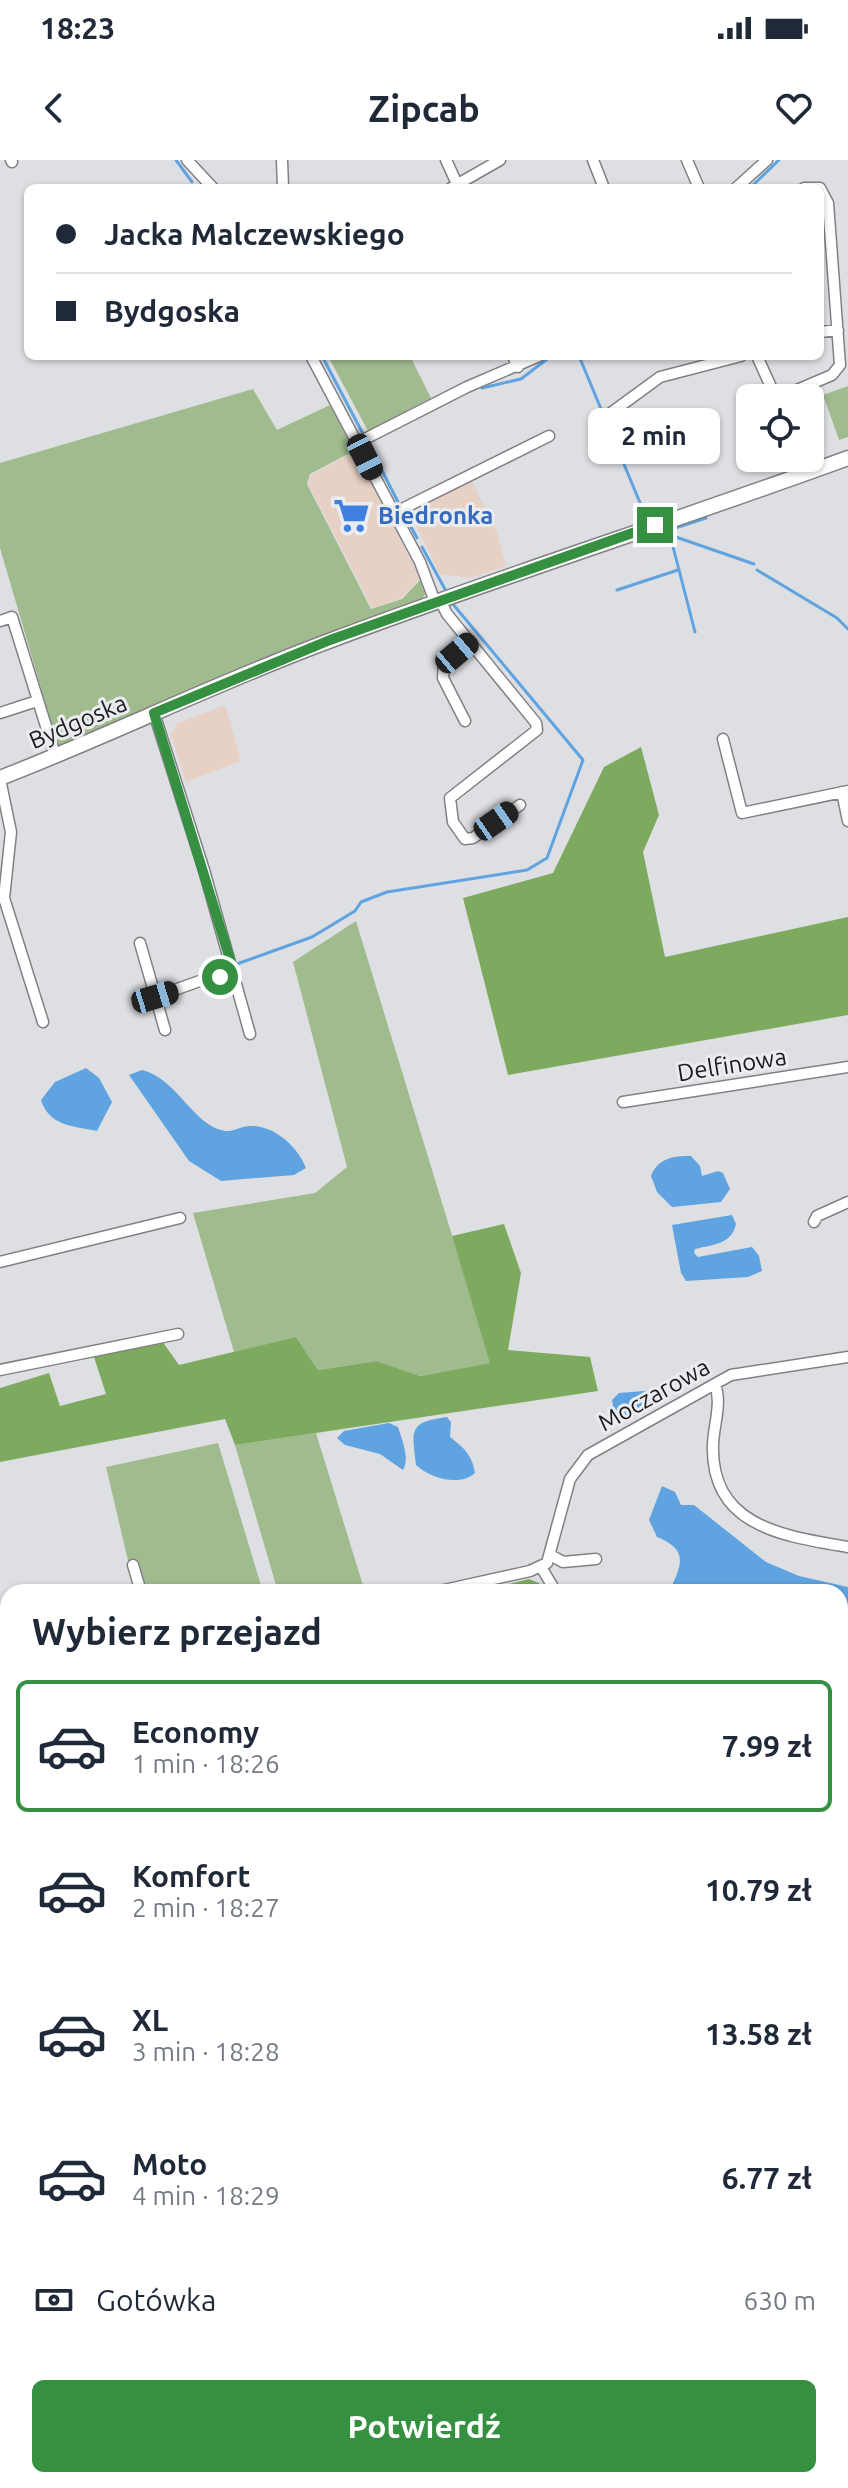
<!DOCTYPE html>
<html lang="pl">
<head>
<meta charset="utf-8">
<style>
  :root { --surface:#fff; --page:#f6f6f7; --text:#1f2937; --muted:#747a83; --line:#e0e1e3; --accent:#359041 }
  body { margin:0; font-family:Ubuntu,sans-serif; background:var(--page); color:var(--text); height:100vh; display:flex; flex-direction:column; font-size:30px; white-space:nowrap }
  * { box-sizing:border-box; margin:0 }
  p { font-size:26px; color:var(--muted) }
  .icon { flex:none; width:44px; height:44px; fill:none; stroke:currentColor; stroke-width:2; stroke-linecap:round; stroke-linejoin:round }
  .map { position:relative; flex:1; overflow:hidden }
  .side { position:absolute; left:0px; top:1424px; width:848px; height:904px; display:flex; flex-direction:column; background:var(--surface); border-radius:24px 24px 0 0; box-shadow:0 2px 6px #0004 }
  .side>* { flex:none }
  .banner { position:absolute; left:24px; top:24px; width:800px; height:176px; border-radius:12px; box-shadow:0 2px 6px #0004; display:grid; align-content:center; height:176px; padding:0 32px; background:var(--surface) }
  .controls { position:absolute; left:736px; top:224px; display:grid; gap:16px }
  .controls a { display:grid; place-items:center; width:88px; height:88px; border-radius:12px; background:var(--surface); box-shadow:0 2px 6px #0004; font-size:40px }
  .end { position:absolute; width:36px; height:36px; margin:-18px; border:10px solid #359041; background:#fff; box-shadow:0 0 0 4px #fff }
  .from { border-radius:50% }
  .bubble { position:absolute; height:56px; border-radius:12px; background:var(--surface); box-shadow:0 2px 6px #0004; font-size:26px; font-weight:600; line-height:56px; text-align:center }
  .car { position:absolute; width:24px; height:48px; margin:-24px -12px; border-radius:10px; box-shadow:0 0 6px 2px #0007; background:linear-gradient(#222 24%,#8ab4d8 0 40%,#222 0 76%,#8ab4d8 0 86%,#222 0) }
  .banner b { display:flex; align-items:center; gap:28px; height:76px; font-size:30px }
  .banner b+b { border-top:2px solid var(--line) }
  .banner i { width:20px; height:20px; background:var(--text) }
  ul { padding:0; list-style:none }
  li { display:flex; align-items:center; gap:24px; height:132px; margin:0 16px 12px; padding:0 16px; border:4px solid transparent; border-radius:12px }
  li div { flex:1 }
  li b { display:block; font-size:30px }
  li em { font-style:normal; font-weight:600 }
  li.selected { border-color:var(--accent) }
  li>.icon { width:72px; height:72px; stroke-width:1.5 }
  h2 { padding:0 32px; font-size:36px; line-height:96px }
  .pay { display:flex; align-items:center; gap:20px; height:88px; padding:0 32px; font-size:30px }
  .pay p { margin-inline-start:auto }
  .cta { display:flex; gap:16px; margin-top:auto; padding:16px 32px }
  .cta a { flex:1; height:92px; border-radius:12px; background:var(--accent); color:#fff; font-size:32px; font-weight:600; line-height:92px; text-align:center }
  .status { display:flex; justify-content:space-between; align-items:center; height:56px; padding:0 40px; background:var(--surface); direction:ltr }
  .status svg { height:22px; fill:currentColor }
  header { display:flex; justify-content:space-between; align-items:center; height:104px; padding:0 32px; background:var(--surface); font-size:36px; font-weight:600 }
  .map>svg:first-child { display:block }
  .commercial { fill:#e7d0c4 }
  .green { fill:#a0bc8e }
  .forest { fill:#7eaa60 }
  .water { fill:#5fa3e0 }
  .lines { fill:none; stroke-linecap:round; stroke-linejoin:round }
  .stream { stroke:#5fa3e0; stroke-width:3 }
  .street-casing { stroke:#818185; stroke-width:13 }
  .secondary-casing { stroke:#818185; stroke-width:17 }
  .street { stroke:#fff; stroke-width:10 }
  .secondary { stroke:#fff; stroke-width:14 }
  .route { stroke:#359041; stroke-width:10 }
  .labels { text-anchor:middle; stroke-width:6; stroke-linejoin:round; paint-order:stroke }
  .shop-label { font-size:24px; font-weight:bold; fill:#366cbe; stroke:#ebecf0; text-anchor:start }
  .street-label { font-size:24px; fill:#1c1c1e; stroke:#ebecf0 }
</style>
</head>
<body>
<div class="status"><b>18:23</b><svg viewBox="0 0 49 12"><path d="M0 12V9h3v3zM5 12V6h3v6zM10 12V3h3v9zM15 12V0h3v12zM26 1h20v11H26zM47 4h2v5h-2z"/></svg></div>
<header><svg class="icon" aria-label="back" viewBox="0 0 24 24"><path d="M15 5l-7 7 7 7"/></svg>Zipcab<svg class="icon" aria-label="heart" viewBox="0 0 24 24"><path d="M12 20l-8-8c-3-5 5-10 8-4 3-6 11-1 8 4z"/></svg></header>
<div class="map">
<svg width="848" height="2328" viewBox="0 0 848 2328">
  <rect width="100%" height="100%" fill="#dedfe3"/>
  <path class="commercial" d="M348,295L361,304L420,418L401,438L372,448L308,324L311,315Z
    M470,318L496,370L506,406L469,418L440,414L408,350Z
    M225,545L241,601L186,622L171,575L176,564Z"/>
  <path class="green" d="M328,196H410L431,238L368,271Z
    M848,226V277L839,280L823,235Z
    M253,229L277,270L330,245L349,282L346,286L359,302L348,294L310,314L307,324L371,449L402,439L420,420L425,434L422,440L167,543L161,541V545L58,586L0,388V303Z
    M356,761L491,1203L420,1216L377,1201L318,1210L296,1177L234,1192L193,1053L315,1033L347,1007L293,802Z
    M316,1273L365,1432H278L235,1285Z
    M218,1283L263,1432H146L129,1405L106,1307Z
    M848,2109V2328H334L332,2320H840V2111Z"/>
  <path class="forest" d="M641,587L659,655L643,692L665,797L848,757V855L508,915L463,738L553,713L604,607Z
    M504,1064L521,1113L508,1190L590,1197L598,1231L235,1285L225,1259L0,1302V1228L49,1213L60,1246L106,1234L94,1197L162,1181L179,1205L296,1177L318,1210L377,1201L420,1216L490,1203L452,1076Z
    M529,1419L548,1427V1432H477Z"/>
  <path class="water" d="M86,908L99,918L112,942L97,971C73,966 49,966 41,940L55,922Z
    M142,910C177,918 193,966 225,971C233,972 242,966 250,966C274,965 298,987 306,1008L294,1015L221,1021L189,1001L129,915Z
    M691,996L700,1006L702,1016L718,1011L723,1013L730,1029L721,1042L672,1047L657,1032L651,1016C658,998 673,996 691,996Z
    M732,1055L736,1064C731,1085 714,1084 695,1089L694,1093L698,1097L752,1087L759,1096L762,1111L748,1117L686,1121L681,1113L672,1065Z
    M656,1230L661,1240L639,1254L619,1260L614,1252L612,1240L619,1233Z
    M447,1257L451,1262L450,1277C463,1287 472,1294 475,1313C459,1327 430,1318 416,1305C412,1270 408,1262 447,1257Z
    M389,1263L398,1267C402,1280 410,1298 403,1310L380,1294L345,1285L337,1278L344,1271Z
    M662,1326L675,1332L681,1345H694L766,1402L799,1416L848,1427V1539L840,1533V1432H669C681,1406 690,1390 657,1377L649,1360Z"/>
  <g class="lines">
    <path class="stream" d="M176,0L192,22
      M750,28L779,0
      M322,196L362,272
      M579,196L648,362
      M482,228L521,219L551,196
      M369,285L398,342
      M404,354L417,378
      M669,370L706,358
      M653,375L669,370L670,375L754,404
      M670,375L695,472
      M422,387L446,431
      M757,410L837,458L848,469
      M617,430L678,410
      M237,804L312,777L355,751L361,742L387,732L527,710L547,698L583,600L452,443"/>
    <defs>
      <path id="street" d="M11,0L12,2
        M187,0L213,28
        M282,0L283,28
        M446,0L457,24
        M593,0L604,28
        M687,0L699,28
        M451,28L500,0
        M736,28L767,0
        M804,28H819
        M820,172L838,170
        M311,196L420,402L435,442
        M513,196L518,207
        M757,196L776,238
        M778,238L832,215L840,205L828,43L820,28
        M608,255L660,217L741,196
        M357,283L467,227L539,196
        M798,298L803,314
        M394,353L549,276
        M440,440L447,454L536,563L537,570L450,638L453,662L465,679L473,678L520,645
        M0,461L12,457L55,595
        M0,553L37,541
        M154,553L204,710L250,874
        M465,561L443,518L444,504L470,483
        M723,579L742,653L848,631
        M0,619L11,672L4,738L43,862
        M842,632L848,661
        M140,783L165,870
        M155,837L233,809
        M623,942L848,907
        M814,1062L817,1056L848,1042
        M0,1102L180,1058
        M0,1210L178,1174
        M715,1224C722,1244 714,1263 713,1284C710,1367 784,1376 848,1387
        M552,1396L563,1402L596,1399
        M133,1405L141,1432
        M541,1407L556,1432
        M435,1432L530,1411L547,1403L570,1319L588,1295L731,1215L848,1197
        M0,1533L8,1530
        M840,1569L848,1610
        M0,1868L8,1889
        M840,1955L848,1952
        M840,2012L848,2010
        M0,2108L8,2103
        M0,2241L8,2238
        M0,2280L8,2297
        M19,2320L22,2328
        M130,2320L135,2328
        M261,2320L267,2328"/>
      <path id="secondary" d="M0,618C111,575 218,522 329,481C501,416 676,361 848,298"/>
    </defs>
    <use href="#street" class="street-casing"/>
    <use href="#secondary" class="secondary-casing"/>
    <use href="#street" class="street"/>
    <use href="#secondary" class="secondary"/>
  </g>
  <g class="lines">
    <path class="route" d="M220,817L233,809L154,553L330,480L655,365"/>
  </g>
  <defs>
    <symbol id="supermarket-bare" viewBox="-9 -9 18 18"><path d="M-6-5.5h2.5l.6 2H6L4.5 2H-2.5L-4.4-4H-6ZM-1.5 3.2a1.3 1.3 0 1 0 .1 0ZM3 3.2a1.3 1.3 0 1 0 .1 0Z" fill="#3f7fe0" stroke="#ebecf0" stroke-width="2.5" paint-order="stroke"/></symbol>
  </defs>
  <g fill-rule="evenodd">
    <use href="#supermarket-bare" x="326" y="330" width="51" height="51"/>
  </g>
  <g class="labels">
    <g class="shop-label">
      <text x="378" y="364">Biedronka</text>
    </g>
    <g class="street-label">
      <text transform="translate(78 562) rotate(-23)" y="8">Bydgoska</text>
      <text transform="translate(732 905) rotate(-9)" y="8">Delfinowa</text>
      <text transform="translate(654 1235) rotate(-29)" y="8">Moczarowa</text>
    </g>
  </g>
</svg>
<div class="controls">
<a><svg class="icon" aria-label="locate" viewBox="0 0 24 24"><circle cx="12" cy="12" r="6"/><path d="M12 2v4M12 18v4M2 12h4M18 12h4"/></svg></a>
</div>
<i class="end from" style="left:220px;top:817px"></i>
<i class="end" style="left:655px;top:365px"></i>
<div class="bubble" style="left:588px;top:248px;width:132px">2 min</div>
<i class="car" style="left:365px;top:297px;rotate:153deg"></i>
<i class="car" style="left:457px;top:493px;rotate:50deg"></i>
<i class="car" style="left:496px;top:661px;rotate:55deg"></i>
<i class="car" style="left:155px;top:837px;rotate:73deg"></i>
<div class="banner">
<b><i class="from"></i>Jacka Malczewskiego</b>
<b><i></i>Bydgoska</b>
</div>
<section class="side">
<h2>Wybierz przejazd</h2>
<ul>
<li class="selected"><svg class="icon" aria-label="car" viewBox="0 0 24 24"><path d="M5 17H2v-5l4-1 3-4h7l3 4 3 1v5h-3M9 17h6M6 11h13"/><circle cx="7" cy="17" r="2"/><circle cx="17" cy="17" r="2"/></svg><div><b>Economy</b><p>1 min · 18:26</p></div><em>7.99 zł</em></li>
<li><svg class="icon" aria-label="car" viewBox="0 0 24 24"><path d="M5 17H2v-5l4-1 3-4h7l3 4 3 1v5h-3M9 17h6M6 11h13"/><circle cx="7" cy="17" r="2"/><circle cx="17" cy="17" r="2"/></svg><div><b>Komfort</b><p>2 min · 18:27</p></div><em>10.79 zł</em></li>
<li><svg class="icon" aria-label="car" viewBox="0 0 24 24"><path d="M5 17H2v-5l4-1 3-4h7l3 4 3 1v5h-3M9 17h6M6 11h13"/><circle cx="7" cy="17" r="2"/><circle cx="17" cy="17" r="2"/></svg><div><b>XL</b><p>3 min · 18:28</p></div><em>13.58 zł</em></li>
<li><svg class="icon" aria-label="car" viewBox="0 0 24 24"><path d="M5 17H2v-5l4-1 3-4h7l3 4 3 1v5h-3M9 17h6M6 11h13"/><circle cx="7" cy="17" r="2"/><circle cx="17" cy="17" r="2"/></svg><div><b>Moto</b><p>4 min · 18:29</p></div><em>6.77 zł</em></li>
</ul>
<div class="pay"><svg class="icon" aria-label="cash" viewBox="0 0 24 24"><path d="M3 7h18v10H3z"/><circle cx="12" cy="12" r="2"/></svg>Gotówka<p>630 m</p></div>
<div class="cta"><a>Potwierdź</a></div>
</section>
</div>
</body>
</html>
